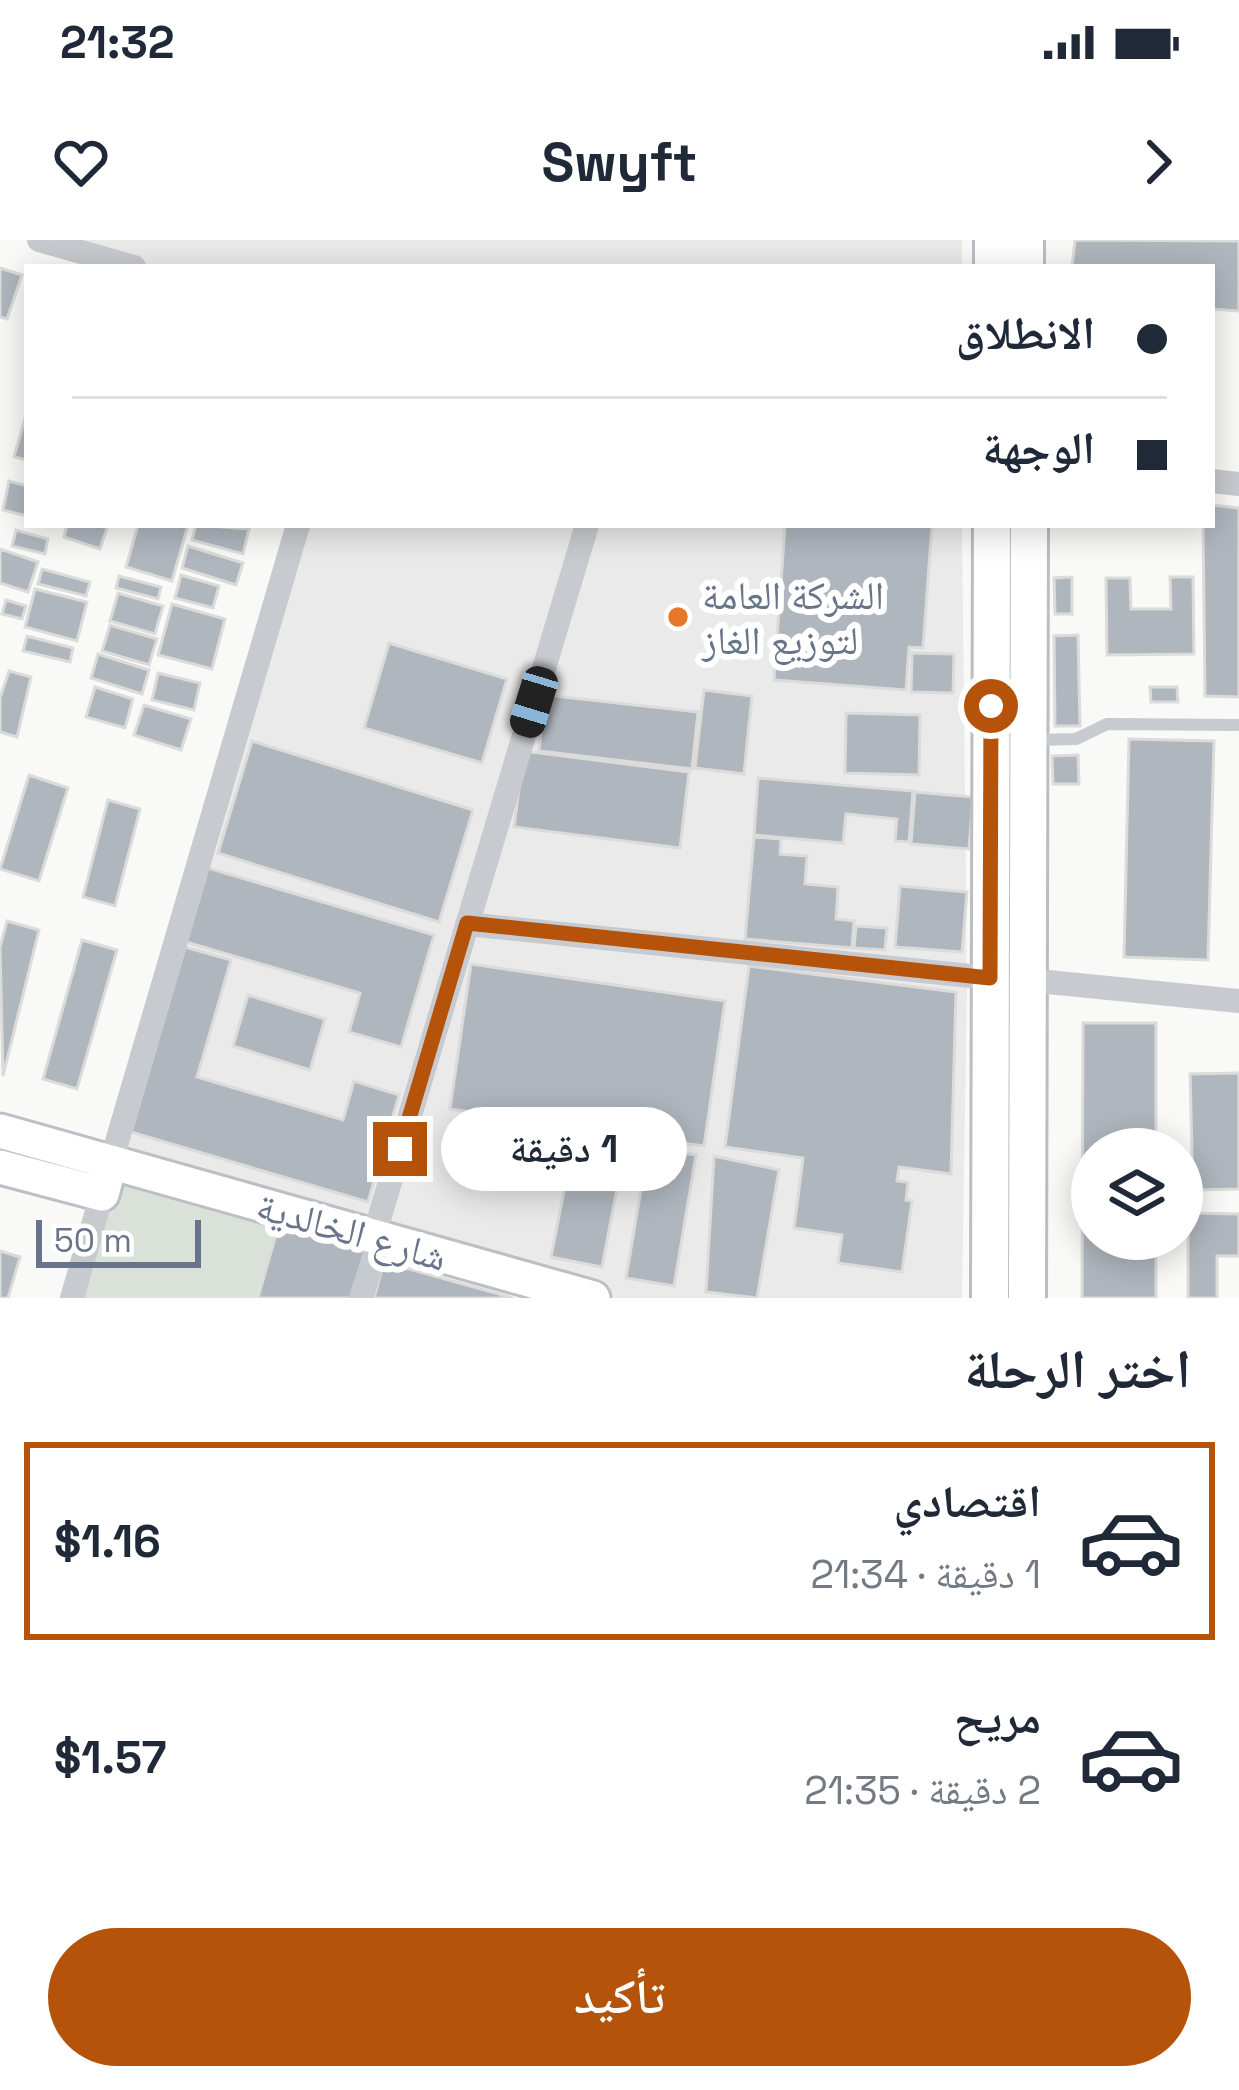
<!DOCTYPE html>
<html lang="ar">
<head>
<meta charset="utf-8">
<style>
  :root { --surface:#fff; --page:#f6f6f7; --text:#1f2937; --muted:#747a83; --line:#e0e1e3; --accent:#b45309 }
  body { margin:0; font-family:"Space Grotesk","Noto Naskh Arabic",sans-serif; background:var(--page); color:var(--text); direction:rtl; height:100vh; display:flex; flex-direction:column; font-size:45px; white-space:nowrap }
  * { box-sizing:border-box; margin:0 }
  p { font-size:39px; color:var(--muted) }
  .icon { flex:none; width:66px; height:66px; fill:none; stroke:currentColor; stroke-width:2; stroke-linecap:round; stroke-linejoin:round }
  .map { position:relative; height:1058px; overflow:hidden; direction:ltr }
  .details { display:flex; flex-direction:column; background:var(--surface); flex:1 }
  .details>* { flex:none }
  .banner { position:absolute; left:24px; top:24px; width:1191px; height:264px; border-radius:0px; box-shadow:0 6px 30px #0003; direction:rtl; display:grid; align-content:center; height:264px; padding:0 48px; background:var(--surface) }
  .fabs { position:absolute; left:1071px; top:888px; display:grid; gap:24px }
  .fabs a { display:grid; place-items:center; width:132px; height:132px; border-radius:50%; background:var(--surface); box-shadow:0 6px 30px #0003; font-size:60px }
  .scale { position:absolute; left:36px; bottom:30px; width:165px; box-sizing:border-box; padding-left:12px; border:6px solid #687489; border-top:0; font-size:33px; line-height:42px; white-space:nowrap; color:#687489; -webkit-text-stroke:9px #fff; paint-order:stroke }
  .end { position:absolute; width:54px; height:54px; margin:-27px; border:15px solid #b45309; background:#fff; box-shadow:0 0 0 6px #fff }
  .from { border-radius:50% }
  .bubble { position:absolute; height:84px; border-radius:42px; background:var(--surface); box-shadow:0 6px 30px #0003; font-size:39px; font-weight:600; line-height:84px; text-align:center; direction:rtl }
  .car { position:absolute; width:36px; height:72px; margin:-36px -18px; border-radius:15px; box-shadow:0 0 9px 3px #0007; background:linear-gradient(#222 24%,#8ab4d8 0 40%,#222 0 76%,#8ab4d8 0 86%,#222 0) }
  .banner b { display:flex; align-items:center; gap:42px; height:114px; font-size:45px }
  .banner b+b { border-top:3px solid var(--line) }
  .banner i { width:30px; height:30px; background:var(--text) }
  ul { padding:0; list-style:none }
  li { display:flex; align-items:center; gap:36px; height:198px; margin:0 24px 18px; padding:0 24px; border:6px solid transparent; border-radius:0px }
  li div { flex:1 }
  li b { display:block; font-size:45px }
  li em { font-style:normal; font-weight:600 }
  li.current { border-color:var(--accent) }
  li>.icon { width:108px; height:108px; stroke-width:1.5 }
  h2 { padding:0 48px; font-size:54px; line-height:144px }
  .cta { display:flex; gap:24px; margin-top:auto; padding:24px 48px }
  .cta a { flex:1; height:138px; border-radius:72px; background:var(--accent); color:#fff; font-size:48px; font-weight:600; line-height:138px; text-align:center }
  .status { display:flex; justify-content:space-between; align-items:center; height:84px; padding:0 60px; background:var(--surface); direction:ltr }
  .status svg { height:33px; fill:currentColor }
  header { display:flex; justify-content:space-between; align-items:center; height:156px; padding:0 48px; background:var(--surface); font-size:54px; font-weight:600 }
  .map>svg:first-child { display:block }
  .built { fill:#eaeaea }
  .green { fill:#dae1d8 }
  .building { fill:#b0b6be; stroke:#dbdbd9; stroke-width:3 }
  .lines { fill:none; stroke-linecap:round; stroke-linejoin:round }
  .secondary-casing { stroke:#bcbfc5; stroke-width:39 }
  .primary-casing { stroke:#babdc2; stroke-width:42 }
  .lane { stroke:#c7cace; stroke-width:12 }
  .street { stroke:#c7cace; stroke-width:24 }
  .secondary { stroke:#fff; stroke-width:33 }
  .primary { stroke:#fff; stroke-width:36 }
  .route { stroke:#b45309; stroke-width:15 }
  .poi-dot { fill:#e77829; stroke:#fff; stroke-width:4.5 }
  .labels { text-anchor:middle; stroke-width:12; stroke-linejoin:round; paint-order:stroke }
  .poi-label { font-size:39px; fill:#687489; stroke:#fff; text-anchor:start }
  .street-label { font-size:39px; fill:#687489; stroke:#fff }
</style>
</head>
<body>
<div class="status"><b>21:32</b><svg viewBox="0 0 49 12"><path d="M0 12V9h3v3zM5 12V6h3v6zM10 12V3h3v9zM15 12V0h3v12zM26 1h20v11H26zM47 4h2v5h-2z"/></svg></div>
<header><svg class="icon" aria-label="forward" viewBox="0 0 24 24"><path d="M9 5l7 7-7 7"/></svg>Swyft<svg class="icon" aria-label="heart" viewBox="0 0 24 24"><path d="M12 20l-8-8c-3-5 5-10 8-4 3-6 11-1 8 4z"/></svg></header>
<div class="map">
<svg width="1239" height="1058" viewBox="0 0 1239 1058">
  <rect width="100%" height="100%" fill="#f9f9f7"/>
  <path class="built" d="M39,0H962V27H134Z
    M298,285H962L967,745L962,1058H593L111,922Z"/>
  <path class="green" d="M111,922L282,972L256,1058H72Z"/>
  <path class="building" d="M1075,0L1239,1V71L1212,69V27H1072Z
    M0,28L22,35L7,79L0,77Z
    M26,175L27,176V220L14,217Z
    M9,241L27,246V276L3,270Z
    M1212,265L1239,268V457L1205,456L1203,285H1212Z
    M67,285H108L100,309L64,297Z
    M138,285H188L172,341L126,327Z
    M196,285L249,289L243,314L192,300Z
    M785,285H932L923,408L909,407L906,450L774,440Z
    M16,290L48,299L45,314L12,306Z
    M188,306L243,323L236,345L182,328Z
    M0,309L38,322L28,352L0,343Z
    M42,329L90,342L86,356L38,344Z
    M181,335L219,346L213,368L175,358Z
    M119,336L161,347L158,359L116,348Z
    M1072,337V374H1055L1054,338Z
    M1170,337H1193L1194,414L1107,415L1106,338H1130L1131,369H1171Z
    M35,349L87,362L77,401L25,387Z
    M118,353L163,366L155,394L110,381Z
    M6,360L26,366L22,379L2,374Z
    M172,364L225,379L212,429L158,415Z
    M110,385L157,399L149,425L102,411Z
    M1078,395L1080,486H1055L1054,396Z
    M27,396L73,408L70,422L23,411Z
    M389,403L507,439L482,523L364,488Z
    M912,413L954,414L953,453L911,452Z
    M98,414L149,430L142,454L91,438Z
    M9,431L31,437L17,497L0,492V458Z
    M158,433L200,443L194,470L152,460Z
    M95,447L133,459L125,488L86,477Z
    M1150,447H1177L1178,462H1151Z
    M704,450L752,456L744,534L695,528Z
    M545,455L698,472L692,529L539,511Z
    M144,465L191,479L181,510L134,495Z
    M846,473L920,475L919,535L845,533Z
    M1129,499L1214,501L1208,720L1124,717Z
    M252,501L473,570L439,682L218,613Z
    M524,511L689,532L680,608L514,587Z
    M1078,515L1079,544H1053L1052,516Z
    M29,535L68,548L39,641L0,629Z
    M758,538L913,551L909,602L895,601L897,579L846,574L843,603L754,595Z
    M915,552L973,557L969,609L911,604Z
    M108,560L140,569L115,666L83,657Z
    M754,597L781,599L780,614L807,616L805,644L838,647L836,679L854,681L852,708L745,699Z
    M208,628L434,695L401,807L349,792L360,753L186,702Z
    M900,646L967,652L962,712L895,707Z
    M7,681L39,690L3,836L0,707Z
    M856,686L887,688L885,710L854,708Z
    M82,700L117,710L77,849L43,839Z
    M185,707L231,720L197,837L343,880L354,841L399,855L368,962L131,892Z
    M471,724L725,761L704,906L450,869Z
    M749,726L956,752L951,934L899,927L897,941L908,942L906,960L912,961L902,1032L838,1023L842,995L794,988L803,918L725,907Z
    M248,755L325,779L310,830L233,806Z
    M1083,783H1156V909H1092V999H1156V1058H1082Z
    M1239,833V949L1193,950L1190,834Z
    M574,900L625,907L602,1027L551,1017Z
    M648,908L696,915L674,1046L626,1038Z
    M714,916L779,930L757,1058L706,1052Z
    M1188,973L1239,974V1016H1217V1058H1188Z
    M280,980L371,1007L356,1058H258Z
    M0,1011L20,1017L8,1058H0Z
    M384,1022L513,1058H374Z"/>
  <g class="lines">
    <defs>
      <path id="secondary" d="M0,891L593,1058
        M0,927L102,954L111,922"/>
      <path id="primary" d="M1025,0V27
        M993,27V0
        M990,1058L992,285
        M1027,1058L1029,285"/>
    </defs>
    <use href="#secondary" class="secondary-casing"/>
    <use href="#primary" class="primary-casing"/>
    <path class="lane" d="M1034,500L1076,499L1107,484L1239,485"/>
    <path class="street" d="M39,0L134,27
      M1212,241L1239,244
      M467,684L990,738
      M1028,740L1239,761
      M111,922L298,285
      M72,1058L102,954
      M361,1058L375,1014L373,999L587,285"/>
    <use href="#secondary" class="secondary"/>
    <use href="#primary" class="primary"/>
  </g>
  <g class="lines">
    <path class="route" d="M400,909L467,683L990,738L991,466"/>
  </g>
  <circle class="poi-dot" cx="678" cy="377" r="12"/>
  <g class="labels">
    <g class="poi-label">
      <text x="702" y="369">الشركة العامة<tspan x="702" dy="45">لتوزيع الغاز</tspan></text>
    </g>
    <g class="street-label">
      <text transform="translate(352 991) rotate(16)" y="14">شارع الخالدية</text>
    </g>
  </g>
</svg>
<div class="fabs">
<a><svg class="icon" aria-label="layers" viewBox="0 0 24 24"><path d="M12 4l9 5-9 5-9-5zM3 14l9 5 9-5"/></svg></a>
</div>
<div class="scale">50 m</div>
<i class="end from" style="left:991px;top:466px"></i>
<i class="end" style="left:400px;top:909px"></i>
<div class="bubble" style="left:441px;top:867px;width:246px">1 دقيقة</div>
<i class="car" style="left:534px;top:462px;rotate:197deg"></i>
<div class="banner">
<b><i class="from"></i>الانطلاق</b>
<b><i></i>الوجهة</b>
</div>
</div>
<section class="details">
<h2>اختر الرحلة</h2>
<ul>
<li class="current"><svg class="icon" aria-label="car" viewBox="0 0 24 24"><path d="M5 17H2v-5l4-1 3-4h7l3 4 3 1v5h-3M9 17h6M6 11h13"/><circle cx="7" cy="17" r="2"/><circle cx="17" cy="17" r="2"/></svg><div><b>اقتصادي</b><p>1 دقيقة · 21:34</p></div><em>$1.16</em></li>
<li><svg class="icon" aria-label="car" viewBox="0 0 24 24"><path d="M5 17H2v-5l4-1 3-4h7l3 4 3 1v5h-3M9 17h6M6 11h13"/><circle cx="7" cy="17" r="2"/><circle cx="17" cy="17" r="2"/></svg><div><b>مريح</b><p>2 دقيقة · 21:35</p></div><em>$1.57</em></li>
</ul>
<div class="cta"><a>تأكيد</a></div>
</section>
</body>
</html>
